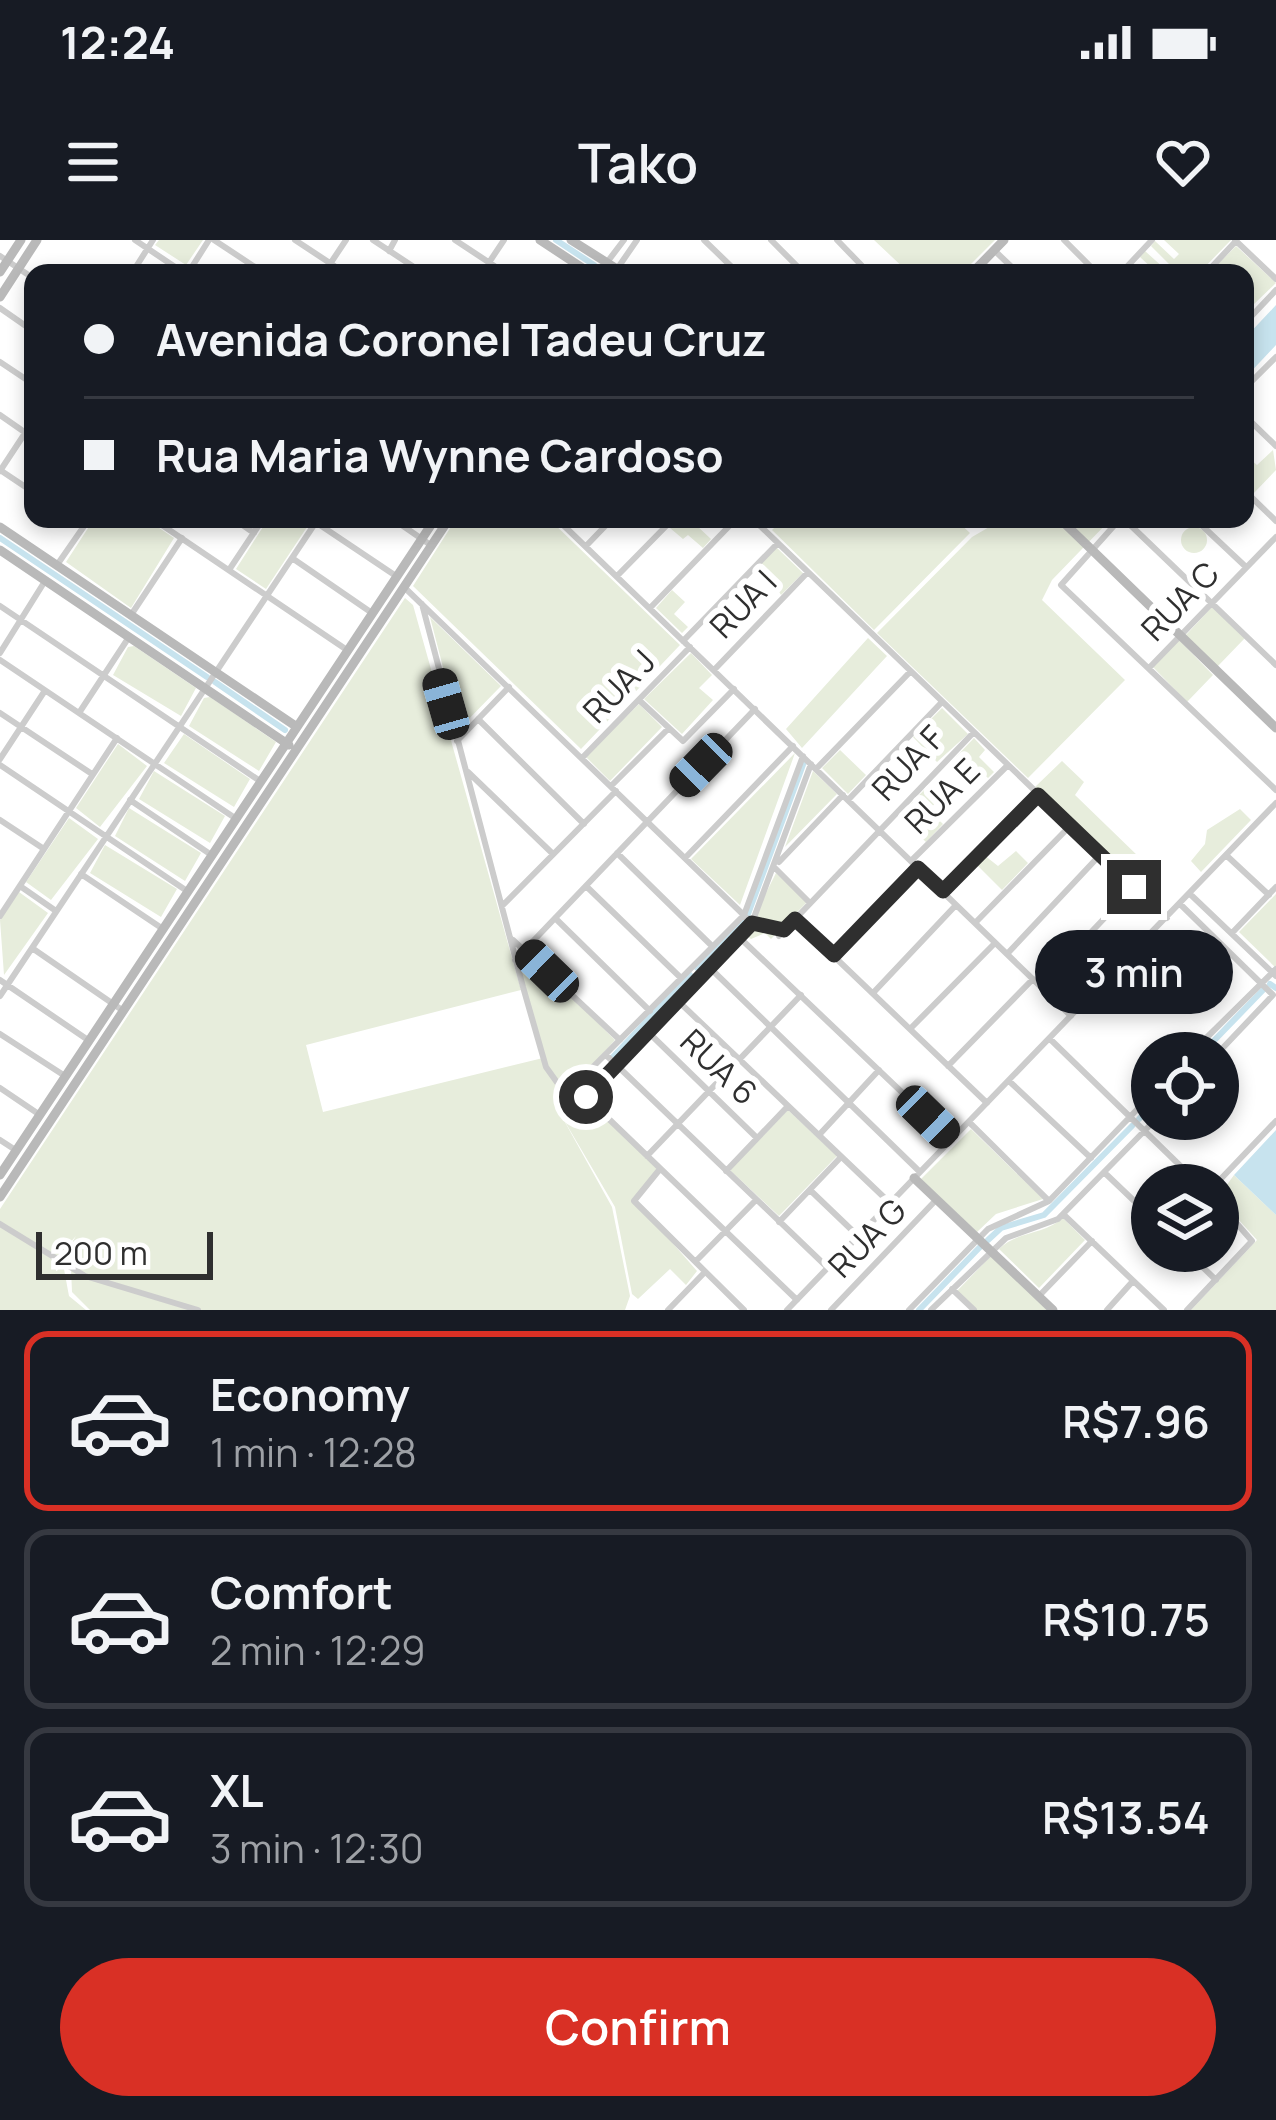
<!DOCTYPE html>
<html lang="en">
<head>
<meta charset="utf-8">
<style>
  :root { --surface:#171b24; --page:#242831; --text:#f1f3f6; --muted:#9ea1a6; --line:#363941; --accent:#d93025 }
  body { margin:0; font-family:Manrope,sans-serif; background:var(--page); color:var(--text); height:100vh; display:flex; flex-direction:column; font-size:45px; white-space:nowrap }
  * { box-sizing:border-box; margin:0 }
  p { font-size:39px; color:var(--muted) }
  .icon { flex:none; width:66px; height:66px; fill:none; stroke:currentColor; stroke-width:2; stroke-linecap:round; stroke-linejoin:round }
  .map { position:relative; height:1070px; overflow:hidden }
  .drawer { display:flex; flex-direction:column; background:var(--surface); flex:1 }
  .drawer>* { flex:none }
  .hud { position:absolute; left:24px; top:24px; width:1230px; height:264px; border-radius:24px; box-shadow:0 6px 18px #0003; display:grid; align-content:center; height:264px; padding:0 60px; background:var(--surface) }
  .buttons { position:absolute; left:1131px; top:792px; display:grid; gap:24px }
  .buttons a { display:grid; place-items:center; width:108px; height:108px; border-radius:50%; background:var(--surface); box-shadow:0 6px 18px #0003; font-size:60px }
  .scale { position:absolute; left:36px; bottom:30px; width:177px; box-sizing:border-box; padding-left:12px; border:6px solid #2f2f2f; border-top:0; font-size:33px; line-height:42px; white-space:nowrap; color:#2f2f2f; -webkit-text-stroke:9px #fff; paint-order:stroke }
  .end { position:absolute; width:54px; height:54px; margin:-27px; border:15px solid #2f2f2f; background:#fff; box-shadow:0 0 0 6px #fff }
  .from { border-radius:50% }
  .bubble { position:absolute; height:84px; border-radius:42px; background:var(--surface); box-shadow:0 6px 18px #0003; font-size:39px; font-weight:600; line-height:84px; text-align:center }
  .car { position:absolute; width:36px; height:72px; margin:-36px -18px; border-radius:15px; box-shadow:0 0 9px 3px #0007; background:linear-gradient(#222 24%,#8ab4d8 0 40%,#222 0 76%,#8ab4d8 0 86%,#222 0) }
  .hud b { display:flex; align-items:center; gap:42px; height:114px; font-size:45px }
  .hud b+b { border-top:3px solid var(--line) }
  .hud i { width:30px; height:30px; background:var(--text) }
  ul { padding:21px 0 0; list-style:none }
  li { display:flex; align-items:center; gap:36px; height:180px; margin:0 24px 18px; padding:0 36px; border:6px solid var(--line); border-radius:24px }
  li div { flex:1 }
  li b { display:block; font-size:45px }
  li em { font-style:normal; font-weight:600 }
  li.current { border-color:var(--accent) }
  li>.icon { width:108px; height:108px; stroke-width:1.5 }
  .cta { display:flex; gap:24px; margin-top:auto; padding:24px 60px }
  .cta a { flex:1; height:138px; border-radius:72px; background:var(--accent); color:#fff; font-size:48px; font-weight:600; line-height:138px; text-align:center }
  .status { display:flex; justify-content:space-between; align-items:center; height:84px; padding:0 60px; background:var(--surface); direction:ltr }
  .status svg { height:33px; fill:currentColor }
  header { display:flex; justify-content:space-between; align-items:center; height:156px; padding:0 60px; background:var(--surface); font-size:54px; font-weight:600 }
  .map>svg:first-child { display:block }
  .green { fill:#e7eddc }
  .water { fill:#c7e3ee }
  .lines { fill:none; stroke-linecap:round; stroke-linejoin:round }
  .canal { stroke:#c7e3ee; stroke-width:6 }
  .street { stroke:#ccc; stroke-width:6 }
  .secondary { stroke:#b9b9b9; stroke-width:9 }
  .route { stroke:#2f2f2f; stroke-width:15 }
  .labels { text-anchor:middle; stroke-width:12; stroke-linejoin:round; paint-order:stroke }
  .street-label { font-size:33px; fill:#2f2f2f; stroke:#fff }
</style>
</head>
<body>
<div class="status"><b>12:24</b><svg viewBox="0 0 49 12"><path d="M0 12V9h3v3zM5 12V6h3v6zM10 12V3h3v9zM15 12V0h3v12zM26 1h20v11H26zM47 4h2v5h-2z"/></svg></div>
<header><svg class="icon" aria-label="menu" viewBox="0 0 24 24"><path d="M4 6h16M4 12h16M4 18h16"/></svg>Tako<svg class="icon" aria-label="heart" viewBox="0 0 24 24"><path d="M12 20l-8-8c-3-5 5-10 8-4 3-6 11-1 8 4z"/></svg></header>
<div class="map">
<svg width="1276" height="1070" viewBox="0 0 1276 1070">
  <rect width="100%" height="100%" fill="#fff"/>
  <path class="green" d="M159,0H203L186,25L155,5Z
    M874,0H995L962,33H909Z
    M1164,0H1231L1199,33H1157L1140,17L1145,11L1165,29L1169,24L1151,6L1155,1L1174,19L1179,14Z
    M1236,6L1276,43L1253,65L1245,57V33H1209Z
    M1273,210L1276,230L1253,254L1245,246V226L1251,220L1257,225Z
    M94,279H146L174,298L131,368L66,322Z
    M268,279H305L309,284L266,349L236,329Z
    M456,279H549L680,405L581,509L413,346Z
    M679,279H702L696,285L711,299L703,308L688,295L683,299L670,288Z
    M783,279H955L970,293L874,390L772,290Z
    M1003,279H1111L1052,340L1042,360L1125,440L1028,538L877,393L972,297Z
    M1181 300a13 13 0 1 1 26 0a13 13 0 1 1-26 0Z
    M776,307L803,333L781,355L761,322Z
    M672,350L685,362L674,374L688,387L682,393L656,368Z
    M405,358L413,365L521,750L306,805L323,872L543,818L515,720L525,710L615,800L566,854L586,857L660,929L633,958L697,1031L686,1045L670,1029L638,1059L632,1054L615,967L561,875L612,967L630,1056L625,1070H90L72,1052L70,1006L76,996L61,1013L69,1056L86,1070H0V969Z
    M1212,367L1245,398L1217,427L1185,396Z
    M430,377L501,446L459,489Z
    M868,398L887,416L802,508L786,489Z
    M1179,400L1213,435L1187,462L1152,426Z
    M134,406L196,448L181,476L113,435L128,407Z
    M691,413L712,435L699,448L713,460L682,494L644,459Z
    M210,457L276,502L259,531L189,486L204,458Z
    M639,464L662,487L610,541L585,516Z
    M942,468L968,494L937,522L913,497Z
    M184,494L250,539L234,567L164,523Z
    M974,498L985,510L979,517L994,532L988,538L973,524L967,529L956,517Z
    M118,504L147,526L100,587L76,568Z
    M840,510L866,535L848,554L822,528Z
    M795,513L740,665L691,619Z
    M1062,521L1084,542L1075,555L1139,617L1125,631L1035,547Z
    M154,531L225,576L210,603L139,559Z
    M813,531L837,554L785,607Z
    M926,548L939,559L929,570L943,584L926,602L899,576Z
    M129,568L201,613L185,641L115,596Z
    M1240,569L1251,580L1201,632L1191,621L1205,604L1207,590Z
    M69,578L98,599L51,660L26,642Z
    M105,605L177,649L161,677L90,633Z
    M1016,611L1028,623L1002,650L976,624L984,615L998,626Z
    M776,633L807,662L771,699L765,693L751,699L745,695Z
    M19,652L48,673L4,735L0,680Z
    M1276,654V726L1275,727L1239,692Z
    M788,870L837,916L779,976L730,930Z
    M971,889L1043,959L996,974L977,992L921,939Z
    M1234,935L1276,975V1070H1191L1257,1000L1218,957Z
    M1063,978L1085,1000L1039,1048L999,1009C1017,991 1044,995 1063,978Z
    M991,1016L1047,1070H977L957,1051Z"/>
  <path class="water" d="M1276,65V105L1245,138V98Z
    M1276,890V975L1234,935Z"/>
  <g class="lines">
    <path class="canal" d="M556,0L594,25
      M0,298L207,437
      M215,442L285,490
      M748,674L804,522
      M697,728L743,682
      M1270,744L1276,748
      M1202,813L1264,749
      M612,818L690,735
      M1139,879L1152,865
      M988,1000L1001,988L1044,975L1132,886
      M919,1070L980,1007"/>
    <path class="street" d="M135,0L184,33
      M214,0L264,33
      M295,0L345,33
      M373,0L423,33
      M455,0L505,33
      M704,0L738,33
      M771,0L804,33
      M837,0L869,33
      M1064,0L1097,33
      M1235,0L1276,39
      M389,11L395,0
      M995,11L1018,33
      M0,16L33,38
      M608,21L624,0
      M617,29L637,0
      M132,33L153,0
      M188,33L209,0
      M324,33L346,0
      M482,33L504,0
      M1121,33L1152,0
      M1206,33L1236,1
      M0,68L33,91
      M1245,83L1276,50
      M0,122L33,144
      M1245,148L1276,117
      M0,175L33,198
      M1245,176L1276,206
      M0,230L33,252
      M0,231L33,181
      M1245,251L1276,281
      M153,279L347,410
      M234,279L254,293
      M311,279L396,336
      M393,279L432,306
      M557,279L1071,776
      M753,279L1167,678
      M993,279H998
      M1120,279L1061,345L1276,550
      M1124,279L1276,425
      M1195,279L1246,327
      M586,306L612,279
      M292,318L372,373
      M57,325L89,279
      M229,330L263,279
      M617,336L673,279
      M405,348L752,683
      M422,364L523,747L546,827L566,855
      M0,366L260,541
      M650,368L736,279
      M131,375L182,298
      M683,401L777,304
      M0,413L45,341
      M0,420L235,578
      M1149,428L1276,297
      M714,430L807,333
      M639,460L683,501L734,449
      M0,473L92,534
      M79,473L129,397
      M478,479L584,584
      M457,501L509,447
      M582,518L690,407
      M0,519L44,452
      M0,525L187,651
      M816,529L910,432
      M468,532L553,614
      M612,545L669,488
      M130,560L210,614
      M848,560L941,463
      M0,580L44,609
      M617,613L712,706
      M1226,615L1269,655
      M685,618L793,506
      M911,621L1007,526
      M779,622L843,555
      M775,628L810,663
      M81,634L163,689
      M20,646L56,671
      M586,646L681,738
      M943,651L1037,556
      M1190,654L1276,736
      M1180,664L1273,755L1218,813
      M502,666L616,551
      M0,676L117,498
      M555,678L650,771
      M795,679L987,863
      M752,683L784,690
      M975,683L1069,587
      M1232,693L1276,647
      M779,696L974,492
      M739,697L952,900
      M513,700L620,800
      M32,708L122,770
      M1007,714L1099,616
      M834,715L918,628
      M515,720L755,469
      M709,727L920,932
      M0,740L88,800
      M1040,746L1134,647
      M873,753L956,665
      M0,756L318,279
      M677,760L890,963
      M910,789L995,703
      M647,791L757,898
      M0,794L65,836
      M1050,799L1200,945
      M1191,813L1276,729
      M606,815L828,1028
      M948,826L1033,739
      M1009,841L1091,918
      M0,848L40,875
      M566,854L744,675L803,516
      M586,857L752,683L811,524
      M586,857L797,1060
      M969,882L1049,961
      M819,895L879,830
      M0,900L17,911
      M647,916L801,755
      M660,929L634,961L744,1070
      M726,931L788,866
      M1107,935L1152,978
      M1215,945L1276,881
      M810,950L858,996
      M1063,974L1164,1070
      M779,982L841,917
      M0,984L85,1036L198,1070
      M1186,1011L1216,1040
      M696,1021L756,960
      M952,1049L974,1070
      M1038,1057L1092,1001
      M668,1070L705,1032
      M787,1070L1276,563
      M831,1070L936,960
      M909,1070L988,989L1049,961L1152,854
      M931,1070L1006,998L1058,979L1156,879
      M1107,1070L1133,1041
      M1187,1070L1252,1001L1218,962"/>
    <path class="secondary" d="M540,0L590,33
      M571,0L617,29L614,33
      M0,32L21,0
      M972,33L1004,0
      M0,57L37,0
      M1060,279L1276,488
      M0,287L297,487
      M0,310L289,505
      M0,935L435,279
      M914,938L1053,1070
      M0,957L449,279"/>
  </g>
  <g class="lines">
    <path class="route" d="M586,857L752,683L784,690L795,679L834,715L918,628L943,651L1038,555L1134,647"/>
  </g>
  <g class="labels">
    <g class="street-label">
      <text transform="translate(1180 361) rotate(-46)" y="12">RUA C</text>
      <text transform="translate(743 364) rotate(-46)" y="12">RUA I</text>
      <text transform="translate(619 446) rotate(-46)" y="12">RUA J</text>
      <text transform="translate(908 523) rotate(-47)" y="12">RUA F</text>
      <text transform="translate(942 556) rotate(-45)" y="12">RUA E</text>
      <text transform="translate(719 827) rotate(44)" y="12">RUA 6</text>
      <text transform="translate(867 998) rotate(-46)" y="12">RUA G</text>
    </g>
  </g>
</svg>
<div class="buttons">
<a><svg class="icon" aria-label="locate" viewBox="0 0 24 24"><circle cx="12" cy="12" r="6"/><path d="M12 2v4M12 18v4M2 12h4M18 12h4"/></svg></a>
<a><svg class="icon" aria-label="layers" viewBox="0 0 24 24"><path d="M12 4l9 5-9 5-9-5zM3 14l9 5 9-5"/></svg></a>
</div>
<div class="scale">200 m</div>
<i class="end from" style="left:586px;top:857px"></i>
<i class="end" style="left:1134px;top:647px"></i>
<div class="bubble" style="left:1035px;top:690px;width:198px">3 min</div>
<i class="car" style="left:446px;top:464px;rotate:344deg"></i>
<i class="car" style="left:701px;top:525px;rotate:224deg"></i>
<i class="car" style="left:547px;top:731px;rotate:314deg"></i>
<i class="car" style="left:928px;top:877px;rotate:134deg"></i>
<div class="hud">
<b><i class="from"></i>Avenida Coronel Tadeu Cruz</b>
<b><i></i>Rua Maria Wynne Cardoso</b>
</div>
</div>
<section class="drawer">
<ul>
<li class="current"><svg class="icon" aria-label="car" viewBox="0 0 24 24"><path d="M5 17H2v-5l4-1 3-4h7l3 4 3 1v5h-3M9 17h6M6 11h13"/><circle cx="7" cy="17" r="2"/><circle cx="17" cy="17" r="2"/></svg><div><b>Economy</b><p>1 min · 12:28</p></div><em>R$7.96</em></li>
<li><svg class="icon" aria-label="car" viewBox="0 0 24 24"><path d="M5 17H2v-5l4-1 3-4h7l3 4 3 1v5h-3M9 17h6M6 11h13"/><circle cx="7" cy="17" r="2"/><circle cx="17" cy="17" r="2"/></svg><div><b>Comfort</b><p>2 min · 12:29</p></div><em>R$10.75</em></li>
<li><svg class="icon" aria-label="car" viewBox="0 0 24 24"><path d="M5 17H2v-5l4-1 3-4h7l3 4 3 1v5h-3M9 17h6M6 11h13"/><circle cx="7" cy="17" r="2"/><circle cx="17" cy="17" r="2"/></svg><div><b>XL</b><p>3 min · 12:30</p></div><em>R$13.54</em></li>
</ul>
<div class="cta"><a>Confirm</a></div>
</section>
</body>
</html>
